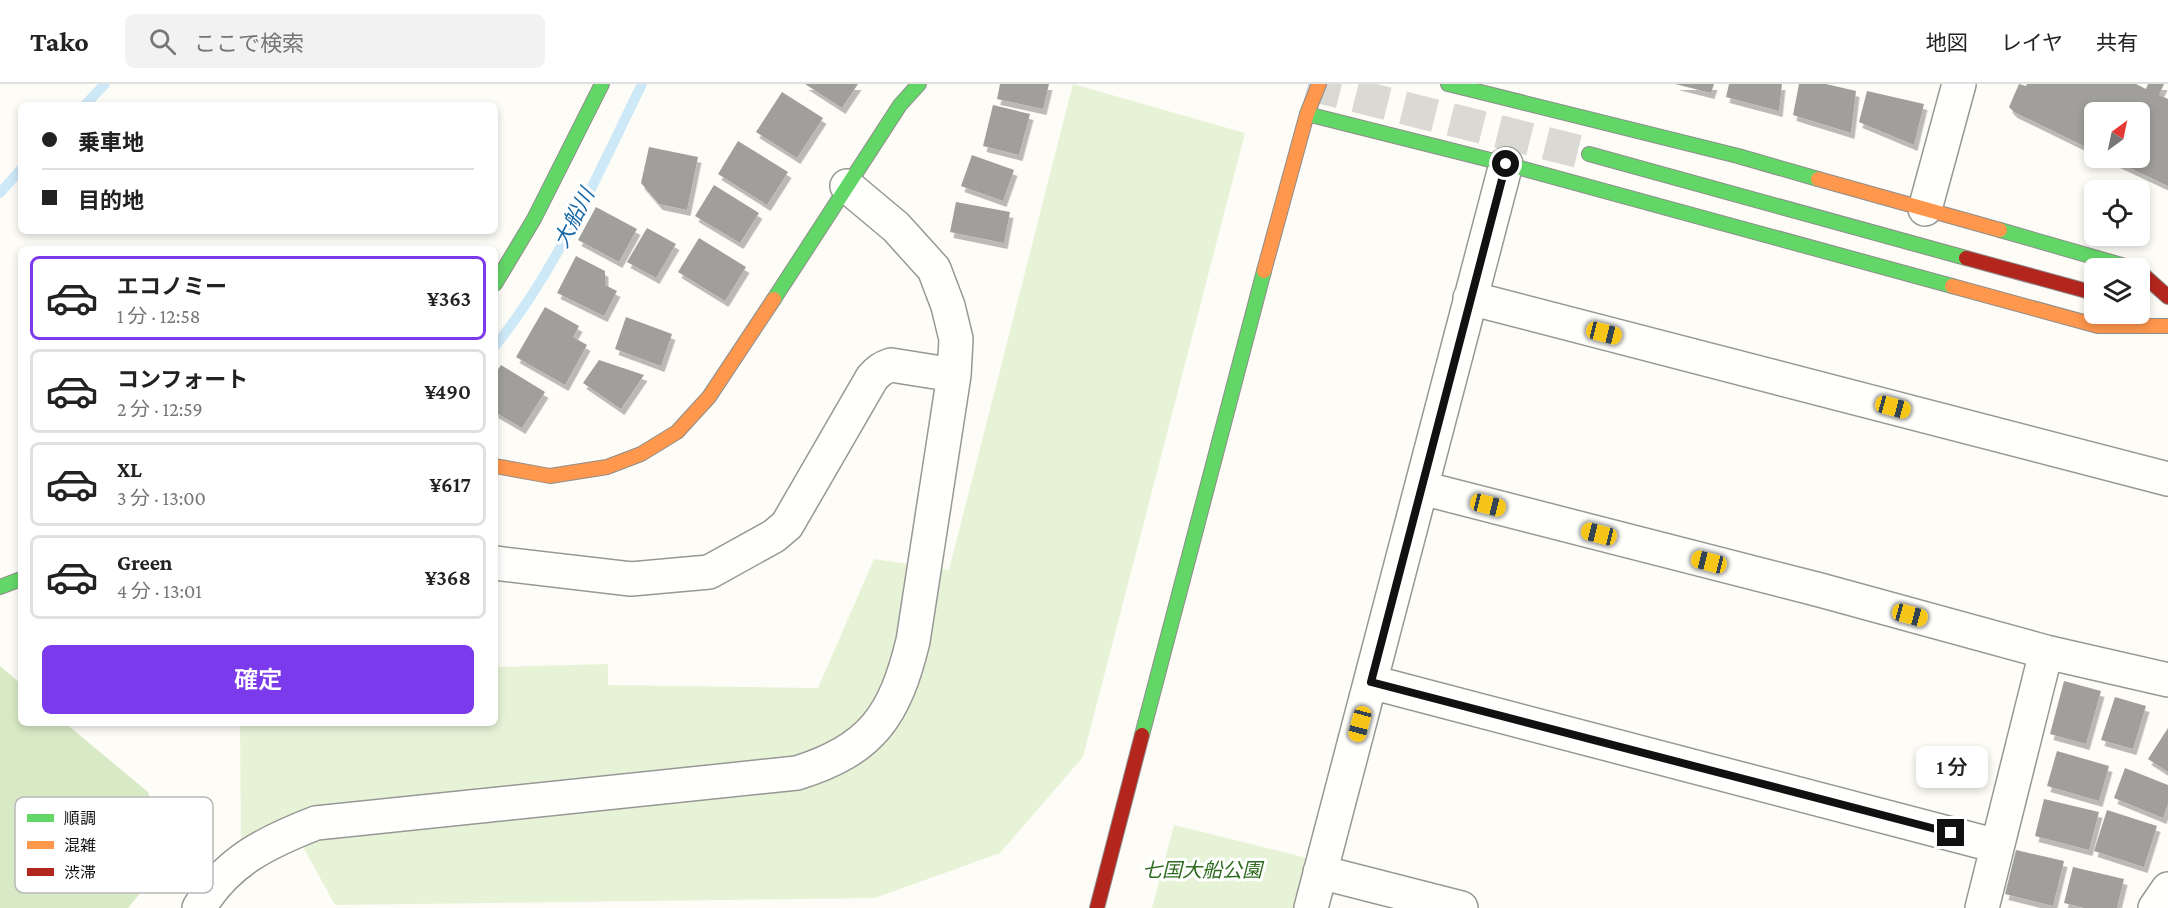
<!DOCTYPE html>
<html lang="ja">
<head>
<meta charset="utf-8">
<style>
  :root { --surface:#fff; --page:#f2f2f2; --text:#222; --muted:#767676; --line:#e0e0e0; --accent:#7c3aed }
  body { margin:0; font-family:"Crimson Pro","Noto Sans JP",serif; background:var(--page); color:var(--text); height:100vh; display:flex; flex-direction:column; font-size:22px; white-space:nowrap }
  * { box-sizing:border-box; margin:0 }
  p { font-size:20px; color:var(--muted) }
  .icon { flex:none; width:33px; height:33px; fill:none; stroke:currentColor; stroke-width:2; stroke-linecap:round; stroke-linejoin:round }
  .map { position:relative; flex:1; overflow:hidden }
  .sheet { position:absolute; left:18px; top:162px; width:480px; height:480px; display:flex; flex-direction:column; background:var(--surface); border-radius:9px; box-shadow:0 3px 9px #0003 }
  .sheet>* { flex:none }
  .top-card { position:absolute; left:18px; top:18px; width:480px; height:132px; border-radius:9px; box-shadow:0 3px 9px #0003; display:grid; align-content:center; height:132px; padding:0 24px; background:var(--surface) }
  .needle { width:39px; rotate:33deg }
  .fabs { position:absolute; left:2084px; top:18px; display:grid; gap:12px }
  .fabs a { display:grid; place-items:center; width:66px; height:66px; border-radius:9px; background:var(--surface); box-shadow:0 3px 9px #0003; font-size:30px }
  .end { position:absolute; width:27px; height:27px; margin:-14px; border:8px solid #111; background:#fff; box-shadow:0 0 0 3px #fff }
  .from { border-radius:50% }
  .bubble { position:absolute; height:42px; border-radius:9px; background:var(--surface); box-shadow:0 3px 9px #0003; font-size:20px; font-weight:600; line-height:42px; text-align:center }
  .car { position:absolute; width:18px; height:36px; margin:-18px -9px; border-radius:8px; box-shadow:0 0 4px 2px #0007; background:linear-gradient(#f5c518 24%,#345 0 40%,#f5c518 0 76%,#345 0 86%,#f5c518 0) }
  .top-card b { display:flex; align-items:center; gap:21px; height:57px; font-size:22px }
  .top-card b+b { border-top:2px solid var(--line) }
  .top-card i { width:15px; height:15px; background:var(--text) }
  ul { padding:10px 0 0; list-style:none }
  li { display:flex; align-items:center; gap:18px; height:84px; margin:0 12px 9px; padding:0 12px; border:3px solid var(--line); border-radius:9px }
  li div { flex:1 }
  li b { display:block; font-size:22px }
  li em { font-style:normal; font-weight:600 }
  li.selected { border-color:var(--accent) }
  li>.icon { width:54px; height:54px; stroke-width:1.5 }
  .action { display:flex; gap:12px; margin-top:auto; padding:12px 24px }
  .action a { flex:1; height:69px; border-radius:9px; background:var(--accent); color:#fff; font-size:24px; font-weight:600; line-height:69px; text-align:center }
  header { display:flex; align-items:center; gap:36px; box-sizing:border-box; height:84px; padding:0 30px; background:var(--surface); border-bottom:2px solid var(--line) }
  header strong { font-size:28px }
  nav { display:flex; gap:33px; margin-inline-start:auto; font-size:21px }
  .search { width:420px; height:54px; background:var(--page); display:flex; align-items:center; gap:15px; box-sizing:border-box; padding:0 21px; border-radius:9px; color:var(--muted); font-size:22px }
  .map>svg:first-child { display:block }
  .green { fill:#e7f3d7 }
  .forest { fill:#d8eac5 }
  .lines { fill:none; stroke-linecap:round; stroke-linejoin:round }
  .stream { stroke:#cde8f7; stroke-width:10 }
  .building { fill:#a19f9c; filter:url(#shadow) }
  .secondary-tunnel { stroke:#dad9d4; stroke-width:33; stroke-dasharray:33 16; stroke-linecap:butt }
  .street-casing { stroke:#979795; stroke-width:36 }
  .fast-casing { stroke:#8e8d8b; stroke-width:16 }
  .slow-casing { stroke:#8e8d8b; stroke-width:16 }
  .jam-casing { stroke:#8e8d8b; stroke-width:16 }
  .street { stroke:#fffffe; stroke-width:33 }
  .fast { stroke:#63d668; stroke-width:14 }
  .slow { stroke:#ff974d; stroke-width:14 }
  .jam { stroke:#b3261e; stroke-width:14 }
  .route { stroke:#111; stroke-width:8 }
  .labels { text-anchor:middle; stroke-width:6; stroke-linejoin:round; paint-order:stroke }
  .park-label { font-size:20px; font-style:italic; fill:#2f6b1f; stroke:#fff }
  .water-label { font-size:21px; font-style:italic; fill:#1768a6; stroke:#fff }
  .key { fill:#fff; stroke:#b8b8b8; stroke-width:1.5 }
  .key-label { font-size:16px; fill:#111 }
</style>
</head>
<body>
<header>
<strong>Tako</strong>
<div class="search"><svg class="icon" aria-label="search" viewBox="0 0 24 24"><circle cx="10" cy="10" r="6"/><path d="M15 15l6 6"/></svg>ここで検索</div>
<nav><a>地図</a><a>レイヤ</a><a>共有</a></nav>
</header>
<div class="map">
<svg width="2168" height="824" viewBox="0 0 2168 824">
  <defs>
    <filter id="shadow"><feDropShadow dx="3.5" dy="6" stdDeviation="0" flood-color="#0004"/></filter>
  </defs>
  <rect width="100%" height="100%" fill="#fdfcf7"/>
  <path class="green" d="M1073,0L1245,49L1083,673L1000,769L875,814L335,821L302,761H241L240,639H495V583L608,580V601L818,604L874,475L949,486Z
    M1174,741L1307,774L1293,824H1152Z"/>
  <path class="forest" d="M0,582L21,600V639H65L148,708L168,775L128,824H0Z"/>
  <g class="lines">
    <path class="stream" d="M85,21L105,0
      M0,109L21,85
      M495,262C558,184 598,89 642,0"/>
  </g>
  <path class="building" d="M805,0H858L842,24Z
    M1000,0H1049L1043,25L997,15Z
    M1675,0H1714L1711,9Z
    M1729,0H1782L1779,27L1726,13Z
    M1799,0H1826L1856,7L1851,49L1793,31Z
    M2019,0L2026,2L2027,0H2136L2146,5L2148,0H2164L2159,11L2168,15V102L2108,74H2139V28H2094V67L2014,28L2009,23Z
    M1867,7L1924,20L1914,61L1859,38Z
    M782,8L823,34L797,74L756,48Z
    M993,21L1030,30L1019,71L983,62Z
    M738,57L788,88L767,121L718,90Z
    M649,63L698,73L687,126L659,120L641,99Z
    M972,71L1014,86L1003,117L961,102Z
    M714,101L759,129L740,159L695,132Z
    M956,118L1010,128L1004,159L950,148Z
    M596,123L637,145L619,178L578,156Z
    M647,144L676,160L656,194L627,178Z
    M699,154L746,183L725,217L678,188Z
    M576,172L605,187V201L617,207L604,232L557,209Z
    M545,223L579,242L573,253L587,261L565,301L516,273Z
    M626,233L672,250L661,282L615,265Z
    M599,276L644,291L621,325L583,299Z
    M501,281L545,308L522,344L495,328V290Z
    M2064,597L2101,607L2086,660L2050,650Z
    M2115,613L2146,622L2133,665L2101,656Z
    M2168,644V688L2148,675Z
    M2057,667L2109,682L2099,717L2047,702Z
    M2125,684L2168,701V720L2163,734L2114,714Z
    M2044,715L2099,728L2089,766L2035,752Z
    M2107,726L2157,742L2144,783L2094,767Z
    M2016,766L2064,777L2053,822L2005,810Z
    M2073,783L2124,795L2117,824H2084L2064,819Z"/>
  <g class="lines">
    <path class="secondary-tunnel" d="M1308,0L1589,70"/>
    <defs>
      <path id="street" d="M1925,125L1959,0
        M1470,214L2168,395
        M1422,404L1820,506L2046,568
        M495,479L631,495L709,488L774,452L787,441L872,294C878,287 882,284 891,281L954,291
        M1371,598L1997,762
        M1320,788L1461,824
        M199,824C227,777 267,758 316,739L797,689C872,666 895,631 913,557L954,291L956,255L948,222L934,185L896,143L847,102
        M1311,824L1506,80
        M1982,824L2046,568L2168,596
        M2155,824L2168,805"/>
      <path id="fast" d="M1448,0L1738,72L1818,95
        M1307,30L1506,80L1952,202
        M1589,70L1966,174
        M2000,146L2132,184
        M495,200L534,135L602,0
        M774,215L900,21L919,0
        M0,503L21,495
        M1142,651L1264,187"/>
      <path id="slow" d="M1818,95L2000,146
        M1264,187L1307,30L1319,0
        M1952,202L2098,242H2168
        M495,382L550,392L607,383L641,370L677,348L709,313L774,215"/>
      <path id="jam" d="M1966,174L2094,209
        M2139,187L2168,213
        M1097,824L1142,651"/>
    </defs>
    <use href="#street" class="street-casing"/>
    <use href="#fast" class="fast-casing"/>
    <use href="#slow" class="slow-casing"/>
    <use href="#jam" class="jam-casing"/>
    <use href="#street" class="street"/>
    <use href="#fast" class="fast"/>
    <use href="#slow" class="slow"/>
    <use href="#jam" class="jam"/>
  </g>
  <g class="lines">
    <path class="route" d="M1506,80L1371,598L1951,749"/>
  </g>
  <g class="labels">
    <g class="park-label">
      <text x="1202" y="793">七国大船公園</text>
    </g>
    <g class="water-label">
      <text transform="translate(574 134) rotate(-63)" y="7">大船川</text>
    </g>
  </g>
  <rect x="15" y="713" width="198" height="96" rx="9" class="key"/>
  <rect x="27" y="730" width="27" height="8" fill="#63d668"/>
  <rect x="27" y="757" width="27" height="8" fill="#ff974d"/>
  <rect x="27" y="784" width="27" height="8" fill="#b3261e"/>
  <g class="key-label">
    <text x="64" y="740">順調</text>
    <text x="64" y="767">混雑</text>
    <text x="64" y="794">渋滞</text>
  </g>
</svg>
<div class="fabs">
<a><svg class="needle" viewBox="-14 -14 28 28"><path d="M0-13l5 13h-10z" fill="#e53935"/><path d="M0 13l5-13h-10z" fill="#767676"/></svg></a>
<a><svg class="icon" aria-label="locate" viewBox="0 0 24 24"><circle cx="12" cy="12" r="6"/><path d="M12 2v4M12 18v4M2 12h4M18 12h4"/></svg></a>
<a><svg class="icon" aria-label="layers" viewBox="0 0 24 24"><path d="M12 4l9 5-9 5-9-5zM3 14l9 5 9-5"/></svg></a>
</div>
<i class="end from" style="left:1506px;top:80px"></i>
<i class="end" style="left:1951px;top:749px"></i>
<div class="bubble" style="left:1916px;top:662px;width:72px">1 分</div>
<i class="car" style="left:1604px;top:249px;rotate:104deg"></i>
<i class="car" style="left:1893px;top:323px;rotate:105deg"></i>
<i class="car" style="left:1488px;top:421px;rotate:104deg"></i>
<i class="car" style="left:1599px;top:450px;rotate:284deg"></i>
<i class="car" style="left:1709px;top:478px;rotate:284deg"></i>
<i class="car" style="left:1910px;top:531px;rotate:105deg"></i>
<i class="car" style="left:1360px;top:640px;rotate:195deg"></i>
<div class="top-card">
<b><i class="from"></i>乗車地</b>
<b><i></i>目的地</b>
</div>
<section class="sheet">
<ul>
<li class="selected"><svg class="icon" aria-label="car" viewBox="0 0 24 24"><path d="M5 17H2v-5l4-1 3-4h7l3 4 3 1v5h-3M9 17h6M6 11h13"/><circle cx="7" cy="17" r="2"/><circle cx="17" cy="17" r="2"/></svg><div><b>エコノミー</b><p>1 分 · 12:58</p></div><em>¥363</em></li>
<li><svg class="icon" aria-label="car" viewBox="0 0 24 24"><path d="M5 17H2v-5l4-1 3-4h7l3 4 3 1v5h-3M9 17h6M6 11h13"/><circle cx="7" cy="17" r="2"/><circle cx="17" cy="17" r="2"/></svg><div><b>コンフォート</b><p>2 分 · 12:59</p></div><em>¥490</em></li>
<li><svg class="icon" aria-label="car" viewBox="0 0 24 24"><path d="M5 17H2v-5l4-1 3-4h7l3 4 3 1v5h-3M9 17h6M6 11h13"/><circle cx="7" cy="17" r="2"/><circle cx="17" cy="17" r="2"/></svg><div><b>XL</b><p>3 分 · 13:00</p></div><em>¥617</em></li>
<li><svg class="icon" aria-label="car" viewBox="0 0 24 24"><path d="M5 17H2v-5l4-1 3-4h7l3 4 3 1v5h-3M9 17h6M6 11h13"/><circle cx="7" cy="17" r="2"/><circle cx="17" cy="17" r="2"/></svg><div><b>Green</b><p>4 分 · 13:01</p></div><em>¥368</em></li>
</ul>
<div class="action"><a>確定</a></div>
</section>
</div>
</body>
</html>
